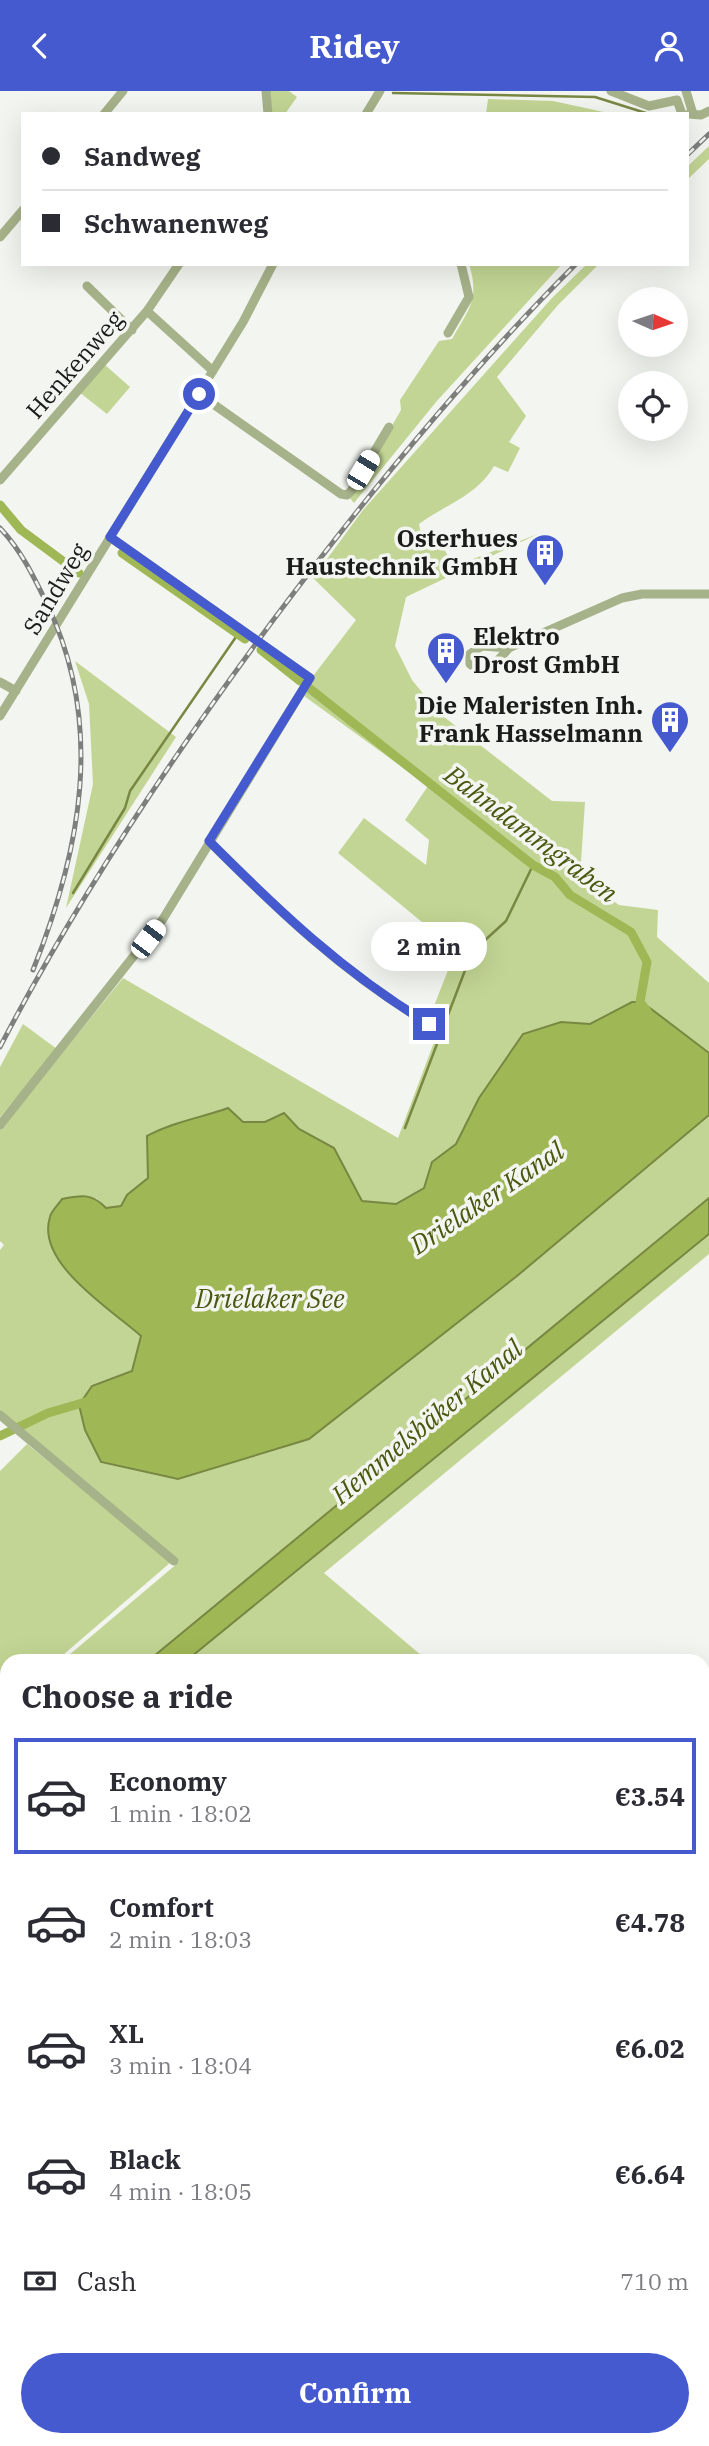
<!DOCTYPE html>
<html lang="en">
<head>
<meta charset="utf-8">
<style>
  :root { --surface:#fff; --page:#f7f7f7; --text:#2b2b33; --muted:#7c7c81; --line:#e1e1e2; --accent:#455ace }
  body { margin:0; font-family:"IBM Plex Serif",serif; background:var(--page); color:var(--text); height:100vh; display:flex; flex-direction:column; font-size:26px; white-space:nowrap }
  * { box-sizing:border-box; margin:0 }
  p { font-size:23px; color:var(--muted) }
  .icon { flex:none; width:38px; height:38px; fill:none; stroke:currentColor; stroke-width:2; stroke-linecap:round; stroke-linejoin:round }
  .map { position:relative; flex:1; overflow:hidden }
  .panel { position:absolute; left:0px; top:1563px; width:710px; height:793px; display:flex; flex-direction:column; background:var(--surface); border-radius:21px 21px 0 0; box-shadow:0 7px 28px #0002 }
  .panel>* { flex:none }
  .top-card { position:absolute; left:21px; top:21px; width:668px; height:154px; border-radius:0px; box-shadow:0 7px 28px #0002; display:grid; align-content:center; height:154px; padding:0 21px; background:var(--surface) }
  .needle { width:46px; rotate:93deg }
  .buttons { position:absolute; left:618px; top:196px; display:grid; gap:14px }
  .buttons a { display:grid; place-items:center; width:70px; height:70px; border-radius:50%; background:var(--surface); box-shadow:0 7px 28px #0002; font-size:35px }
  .end { position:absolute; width:32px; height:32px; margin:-16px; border:9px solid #455ace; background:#fff; box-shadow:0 0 0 4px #fff }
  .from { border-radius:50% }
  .bubble { position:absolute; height:49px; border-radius:24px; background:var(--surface); box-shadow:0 7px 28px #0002; font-size:23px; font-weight:700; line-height:49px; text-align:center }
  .car { position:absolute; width:21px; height:42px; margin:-21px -10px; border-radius:9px; box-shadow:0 0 5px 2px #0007; background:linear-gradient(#fff 24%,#345 0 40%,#fff 0 76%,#345 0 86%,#fff 0) }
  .top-card b { display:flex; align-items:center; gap:24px; height:66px; font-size:26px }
  .top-card b+b { border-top:2px solid var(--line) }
  .top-card i { width:18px; height:18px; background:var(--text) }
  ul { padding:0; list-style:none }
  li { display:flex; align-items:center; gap:21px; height:116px; margin:0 14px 10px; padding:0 7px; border:4px solid transparent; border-radius:0px }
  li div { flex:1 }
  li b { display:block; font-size:26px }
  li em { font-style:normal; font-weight:700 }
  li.selected { border-color:var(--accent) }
  li>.icon { width:63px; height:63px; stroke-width:1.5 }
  h2 { padding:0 21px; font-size:32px; line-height:84px }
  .pay { display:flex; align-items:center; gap:18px; height:77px; padding:0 21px; font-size:26px }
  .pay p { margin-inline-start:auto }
  .cta { display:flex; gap:14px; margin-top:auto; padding:14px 21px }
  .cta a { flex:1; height:80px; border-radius:42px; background:var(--accent); color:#fff; font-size:28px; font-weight:700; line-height:80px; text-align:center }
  header { display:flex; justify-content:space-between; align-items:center; height:91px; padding:0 21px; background:var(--accent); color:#fff; font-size:32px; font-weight:700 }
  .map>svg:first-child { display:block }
  .green { fill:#c3d594 }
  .water { fill:#a0b755; stroke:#788843; stroke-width:2 }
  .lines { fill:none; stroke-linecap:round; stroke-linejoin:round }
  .stream { stroke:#788843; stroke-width:2.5 }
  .canal { stroke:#a0b755; stroke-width:9 }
  .street { stroke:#a6b289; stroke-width:9 }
  .rail-casing { stroke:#7e7f7c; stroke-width:5 }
  .rail { stroke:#f3f5f0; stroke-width:2.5; stroke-dasharray:8; stroke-linecap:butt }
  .route { stroke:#455ace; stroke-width:9 }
  .labels { text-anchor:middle; stroke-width:7; stroke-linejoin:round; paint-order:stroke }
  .street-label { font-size:24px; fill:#1b1b1a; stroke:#f3f5f0 }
  .poi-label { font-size:24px; font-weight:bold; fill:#1b1b1a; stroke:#f3f5f0; text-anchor:end }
  .water-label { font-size:26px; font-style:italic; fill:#49570f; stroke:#f3f5f0 }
</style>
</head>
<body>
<header><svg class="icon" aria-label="back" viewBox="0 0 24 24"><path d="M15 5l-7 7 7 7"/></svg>Ridey<svg class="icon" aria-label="person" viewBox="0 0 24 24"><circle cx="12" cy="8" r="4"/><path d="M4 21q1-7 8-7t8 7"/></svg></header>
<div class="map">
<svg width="709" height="2355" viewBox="0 0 709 2355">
  <rect width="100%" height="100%" fill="#f3f5f0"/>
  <path class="green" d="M266,0H289L297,6L285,23H268Z
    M488,8L553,10L613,23H486Z
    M709,55V68L688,88V75Z
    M469,173H562L436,311L354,412L350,407L401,319L400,309L439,250L452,248C469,218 480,208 469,173Z
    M587,173H599L558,214L497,286L526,325L509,351L520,357L508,381L494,375C477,405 446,413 419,433L420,439L437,445L449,467L460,473L538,443L406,506L395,555L412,589L439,622L552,710L585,711L580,786L619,814L658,819L657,846L709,892V962L640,911H632L590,933L561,931L523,943L479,1007L456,1053L432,1071L424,1097L396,1113L362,1110L334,1057L299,1038L284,1022L265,1031H242L227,1017C200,1027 173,1030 148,1045V1087L127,1104L121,1115L106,1118L96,1107L66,1180L141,1245L132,1280L92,1295L309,1348L517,1185L709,1024V1107L148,1570H62L179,1471L0,1322V1159L4,1154L0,1150V1039L123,887L398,1047L442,930L430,925L456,859L338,762L364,727L426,774L429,749L405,729L428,695L300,602L356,529L313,487L363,419L552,207Z
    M104,273L130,296L107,323L79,301Z
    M75,570L176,646L66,817L93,693L89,613Z
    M23,933L57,958L0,1026V976Z
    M709,1143V1163L324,1482L428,1570H186Z
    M27,1353L171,1471L56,1570H7V1615L0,1622V1380Z
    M7,1654V1692L0,1698V1659Z
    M709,1699V1747H706L709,1779L704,1790V1700Z
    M7,1727V1829L0,1835V1733Z
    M704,1813L709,1826V2050L704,2052Z
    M7,1840V2348L544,2349L531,2355H0V1846Z
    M704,2165L709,2174V2213L704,2215Z
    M709,2327V2355H628L626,2349H644L648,2355L661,2349L704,2348V2329Z
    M561,2349H621L623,2355H561Z"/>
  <path class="water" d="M632,911H640L650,917L709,962V1024L517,1185L309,1348L178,1388L101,1371L85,1339L79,1314L92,1295L132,1280L141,1245C112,1219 35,1172 50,1126C51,1120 59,1113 62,1108C81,1104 92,1102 106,1117L121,1115L127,1104L148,1087L147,1045C173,1031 200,1027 228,1017L243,1031H265L284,1022L299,1038L334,1057L362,1110L396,1113L424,1097L432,1071L456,1053L479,1007L523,943L561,931L590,933Z
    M709,1107V1143L186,1570H148Z
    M7,1692V1727L0,1733V1698Z"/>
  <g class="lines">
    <path class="stream" d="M393,2L595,6L649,23
      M73,802L125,717L130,700L238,543
      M405,1037L472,861L506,830L533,774
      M0,1840L7,1834
      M704,2055L709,2052
      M0,2261L7,2259"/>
    <path class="canal" d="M0,414L21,439L79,482
      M122,462L245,548
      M261,559L300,590
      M309,597L533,774L555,786L570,804L631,841L647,871L640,911L647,920
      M0,1345L48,1322L89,1310
      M0,2277L7,2276
      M623,2348L625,2355"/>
    <path class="street" d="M266,0L268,23
      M611,0L649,15L677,9L682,23
      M686,0L693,23
      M104,23L123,0
      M366,23L380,0
      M689,23L701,24L709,20
      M0,146L23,119
      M87,195L132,239
      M147,220L179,173
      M448,242L469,206L461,173
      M199,303L341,403L347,404L351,400L389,336
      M0,389L147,220L213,280
      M509,557L482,555L470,563V573L479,580L492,576L509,557L622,507L642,503H709
      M0,591L16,600
      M0,625L243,231L273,173
      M209,750C280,821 342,881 429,933
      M0,1034L163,828L310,587L110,446
      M0,1324L174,1470"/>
    <defs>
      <path id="rail" d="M688,63L709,43
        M0,437C21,459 34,486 47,513C105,634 81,759 33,879
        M0,956C78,806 173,664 274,528C367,404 466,283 576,173"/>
    </defs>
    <use href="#rail" class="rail-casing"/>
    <use href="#rail" class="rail"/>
  </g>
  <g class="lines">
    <path class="route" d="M199,303L110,446L310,587L209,750C279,820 344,882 429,933"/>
  </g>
  <defs>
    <symbol id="building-pin" viewBox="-11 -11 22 30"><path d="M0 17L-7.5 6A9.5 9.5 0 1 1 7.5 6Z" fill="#455ace" stroke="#f3f5f0"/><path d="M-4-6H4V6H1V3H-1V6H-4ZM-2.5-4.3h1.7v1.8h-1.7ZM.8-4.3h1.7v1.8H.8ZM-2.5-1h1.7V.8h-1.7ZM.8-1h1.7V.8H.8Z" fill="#fff"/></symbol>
  </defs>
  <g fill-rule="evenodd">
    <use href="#building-pin" x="523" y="440" width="44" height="60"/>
    <use href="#building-pin" x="424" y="538" width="44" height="60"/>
    <use href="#building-pin" x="648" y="607" width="44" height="60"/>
  </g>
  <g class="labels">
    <g class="street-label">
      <text transform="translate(75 274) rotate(-49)" y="8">Henkenweg</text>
      <text transform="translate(56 498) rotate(-59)" y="8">Sandweg</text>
    </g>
    <g class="poi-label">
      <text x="518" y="456">Osterhues<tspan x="518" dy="28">Haustechnik GmbH</tspan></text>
      <text x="473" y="554" text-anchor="start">Elektro<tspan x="473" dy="28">Drost GmbH</tspan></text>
      <text x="643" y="623">Die Maleristen Inh.<tspan x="643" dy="28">Frank Hasselmann</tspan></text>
    </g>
    <g class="water-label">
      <text transform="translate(531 743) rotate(37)" y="9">Bahndammgraben</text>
      <text transform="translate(487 1107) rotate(-34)" y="9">Drielaker Kanal</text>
      <text x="270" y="1217">Drielaker See</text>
      <text transform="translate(427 1331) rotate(-40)" y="9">Hemmelsbäker Kanal</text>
    </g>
  </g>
</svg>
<div class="buttons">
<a><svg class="needle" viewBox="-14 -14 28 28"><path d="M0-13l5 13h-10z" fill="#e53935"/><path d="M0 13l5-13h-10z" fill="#7c7c81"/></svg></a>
<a><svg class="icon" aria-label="locate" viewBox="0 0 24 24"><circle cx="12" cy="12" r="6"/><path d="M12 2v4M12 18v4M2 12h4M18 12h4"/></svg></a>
</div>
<i class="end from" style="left:199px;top:303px"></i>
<i class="end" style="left:429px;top:933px"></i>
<div class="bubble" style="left:371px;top:831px;width:116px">2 min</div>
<i class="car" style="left:363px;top:379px;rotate:31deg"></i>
<i class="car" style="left:148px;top:848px;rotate:37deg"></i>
<div class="top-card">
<b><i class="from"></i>Sandweg</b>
<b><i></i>Schwanenweg</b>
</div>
<section class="panel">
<h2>Choose a ride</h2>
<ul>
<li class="selected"><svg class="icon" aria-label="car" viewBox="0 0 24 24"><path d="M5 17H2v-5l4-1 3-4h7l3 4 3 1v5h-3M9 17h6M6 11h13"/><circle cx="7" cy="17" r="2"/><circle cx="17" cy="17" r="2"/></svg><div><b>Economy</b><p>1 min · 18:02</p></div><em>€3.54</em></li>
<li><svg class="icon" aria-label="car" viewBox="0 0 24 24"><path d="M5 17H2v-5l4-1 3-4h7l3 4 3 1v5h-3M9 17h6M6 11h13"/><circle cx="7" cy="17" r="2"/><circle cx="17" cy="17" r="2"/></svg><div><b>Comfort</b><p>2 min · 18:03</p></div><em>€4.78</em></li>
<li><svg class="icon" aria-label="car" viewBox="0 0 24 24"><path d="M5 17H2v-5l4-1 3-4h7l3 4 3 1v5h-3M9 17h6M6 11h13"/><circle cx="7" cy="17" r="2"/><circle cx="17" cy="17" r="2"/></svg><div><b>XL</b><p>3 min · 18:04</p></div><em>€6.02</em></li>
<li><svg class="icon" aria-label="car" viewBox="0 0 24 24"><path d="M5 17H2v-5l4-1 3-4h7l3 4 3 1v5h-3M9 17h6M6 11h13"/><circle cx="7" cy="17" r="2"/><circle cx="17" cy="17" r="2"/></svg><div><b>Black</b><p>4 min · 18:05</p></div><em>€6.64</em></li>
</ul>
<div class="pay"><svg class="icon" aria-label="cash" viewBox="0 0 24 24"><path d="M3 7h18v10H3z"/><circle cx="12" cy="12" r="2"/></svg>Cash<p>710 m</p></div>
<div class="cta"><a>Confirm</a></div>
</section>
</div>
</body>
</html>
